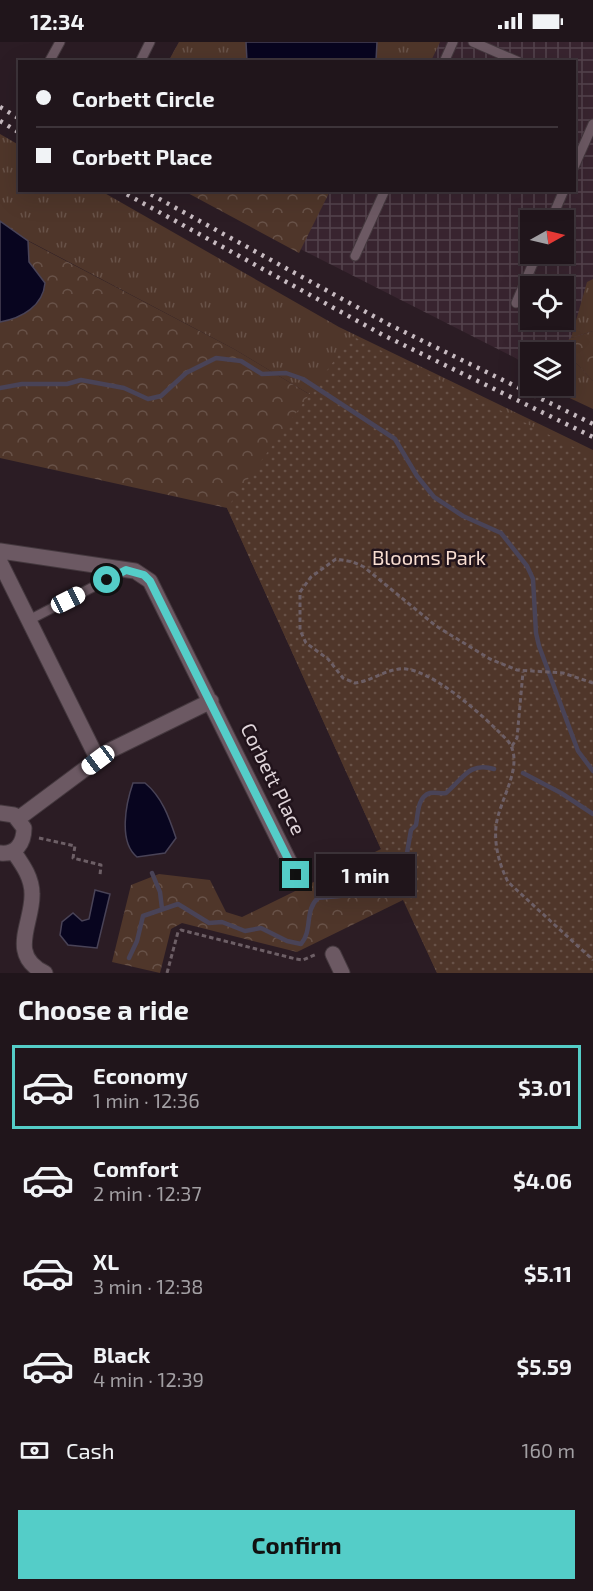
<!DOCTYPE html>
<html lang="en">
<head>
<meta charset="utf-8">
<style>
  :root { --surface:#20151b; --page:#281e24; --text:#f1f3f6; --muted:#a29fa3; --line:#3d343a; --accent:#54cdc8 }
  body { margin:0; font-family:"Exo 2",sans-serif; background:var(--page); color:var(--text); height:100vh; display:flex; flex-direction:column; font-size:22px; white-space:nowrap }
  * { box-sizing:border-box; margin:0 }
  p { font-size:20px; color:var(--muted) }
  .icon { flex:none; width:33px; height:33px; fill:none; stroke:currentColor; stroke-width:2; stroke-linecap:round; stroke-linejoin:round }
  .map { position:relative; height:931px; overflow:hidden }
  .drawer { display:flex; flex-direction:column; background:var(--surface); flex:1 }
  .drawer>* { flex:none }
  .guide { position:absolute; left:18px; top:18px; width:558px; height:132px; border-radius:0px; box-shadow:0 6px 24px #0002,0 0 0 2px var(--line); display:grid; align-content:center; height:132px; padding:0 18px; background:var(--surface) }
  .needle { width:39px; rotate:82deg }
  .buttons { position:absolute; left:520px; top:168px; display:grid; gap:12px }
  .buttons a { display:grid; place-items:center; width:54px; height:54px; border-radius:0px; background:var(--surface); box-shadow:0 6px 24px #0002,0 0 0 2px var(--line); font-size:30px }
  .end { position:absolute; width:27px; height:27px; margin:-14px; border:8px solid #54cdc8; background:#111; box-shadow:0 0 0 3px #111 }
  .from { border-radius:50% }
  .bubble { position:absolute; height:42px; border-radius:0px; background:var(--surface); box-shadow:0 6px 24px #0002,0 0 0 2px var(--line); font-size:20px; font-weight:700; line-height:42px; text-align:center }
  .car { position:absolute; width:18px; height:36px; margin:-18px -9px; border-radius:8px; box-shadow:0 0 4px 2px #0007; background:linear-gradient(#fff 24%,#345 0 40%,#fff 0 76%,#345 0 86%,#fff 0) }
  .guide b { display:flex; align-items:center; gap:21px; height:57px; font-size:22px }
  .guide b+b { border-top:2px solid var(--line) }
  .guide i { width:15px; height:15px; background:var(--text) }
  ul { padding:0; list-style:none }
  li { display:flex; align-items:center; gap:18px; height:84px; margin:0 12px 9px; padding:0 6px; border:3px solid transparent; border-radius:0px }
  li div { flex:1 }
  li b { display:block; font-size:22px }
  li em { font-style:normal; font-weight:700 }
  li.selected { border-color:var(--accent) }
  li>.icon { width:54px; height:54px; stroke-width:1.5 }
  h2 { padding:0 18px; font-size:27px; line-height:72px }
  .pay { display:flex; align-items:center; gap:15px; height:66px; padding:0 18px; font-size:22px }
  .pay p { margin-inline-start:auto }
  .primary-button { display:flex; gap:12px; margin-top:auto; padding:12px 18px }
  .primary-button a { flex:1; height:69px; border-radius:0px; background:var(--accent); color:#111; font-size:24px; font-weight:700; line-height:69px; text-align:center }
  .status { display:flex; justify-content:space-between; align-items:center; height:42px; padding:0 30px; background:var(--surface); direction:ltr }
  .status svg { height:16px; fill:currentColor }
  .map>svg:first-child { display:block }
  .industrial { fill:url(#industrial-grid); fill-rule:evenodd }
  .grass { fill:url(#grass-tufts) }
  .forest { fill:url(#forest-crowns) }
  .park { fill:url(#park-dots) }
  .water { fill:#08051f; stroke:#494357; stroke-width:1.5 }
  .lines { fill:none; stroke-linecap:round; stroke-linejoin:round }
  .stream { stroke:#494357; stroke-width:4.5 }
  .service-casing { stroke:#44383e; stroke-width:11 }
  .minor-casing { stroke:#44383e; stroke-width:17 }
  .path { stroke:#6d5f66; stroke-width:3; stroke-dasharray:4.5 3; stroke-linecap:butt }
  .service { stroke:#6c5963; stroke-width:9 }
  .minor { stroke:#6c5963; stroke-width:15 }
  .rail { stroke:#c7bbc1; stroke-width:4.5; stroke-dasharray:3 6; stroke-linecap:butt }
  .route { stroke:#54cdc8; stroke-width:8 }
  .labels { text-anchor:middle; stroke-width:5; stroke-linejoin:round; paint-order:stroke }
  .park-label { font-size:20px; fill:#f8ddd1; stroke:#21131b }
  .street-label { font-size:20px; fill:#e0d5da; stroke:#21131b }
</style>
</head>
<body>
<div class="status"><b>12:34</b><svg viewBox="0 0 49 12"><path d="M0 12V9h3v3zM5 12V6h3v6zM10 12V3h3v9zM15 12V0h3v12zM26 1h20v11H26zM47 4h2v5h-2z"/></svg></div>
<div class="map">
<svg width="593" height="931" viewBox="0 0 593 931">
  <defs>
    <pattern id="industrial-grid" width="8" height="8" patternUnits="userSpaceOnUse" patternTransform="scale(1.5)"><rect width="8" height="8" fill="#38242f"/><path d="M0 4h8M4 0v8" fill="none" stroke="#54434d"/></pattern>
    <pattern id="grass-tufts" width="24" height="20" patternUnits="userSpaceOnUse" patternTransform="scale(1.5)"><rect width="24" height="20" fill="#4f362a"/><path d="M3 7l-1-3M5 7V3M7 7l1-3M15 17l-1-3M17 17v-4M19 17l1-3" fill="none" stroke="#685248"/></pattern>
    <pattern id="forest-crowns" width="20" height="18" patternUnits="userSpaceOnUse" patternTransform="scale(1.5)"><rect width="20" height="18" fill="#4f362a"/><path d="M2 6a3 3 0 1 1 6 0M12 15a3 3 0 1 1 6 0" fill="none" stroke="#685248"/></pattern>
    <pattern id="park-dots" width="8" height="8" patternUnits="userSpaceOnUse" patternTransform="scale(1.5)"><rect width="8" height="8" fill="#4f362a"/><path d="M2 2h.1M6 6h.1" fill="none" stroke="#685248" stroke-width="1.8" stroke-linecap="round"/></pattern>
  </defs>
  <rect width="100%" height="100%" fill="#2b1c24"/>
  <path class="industrial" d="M179,0H593V355L564,310H531V324L186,149L574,148V20H168ZM531,178H564V212H531ZM531,244H564V278H531Z"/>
  <path class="grass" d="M179,0H440L431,19L168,20Z
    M0,92L19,103L20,148L101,149L339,285L593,408V504L424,421L234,307L29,199V220L45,241L0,280Z
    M593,237V289L571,296L587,240Z
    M560,304L593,339V367L544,344H564V310H546Z"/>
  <path class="forest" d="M184,149H330L299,211Z
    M28,199L234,307L424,421L593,931H437L403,858L297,910L182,881L171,887L160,931L112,920L131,843L159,832L210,838L226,870L242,875L381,807L227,466L0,416V280C22,276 43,264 45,241L29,220Z
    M593,289V339L560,304L571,296Z"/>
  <path class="park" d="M352,294L593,415V931H437L227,466Z"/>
  <path class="water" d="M246,0H377L376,19H247Z
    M0,179L28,199L29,220L45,241C43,264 22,276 0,280Z
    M133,741H145C162,755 169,775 176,796L165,811L137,815C118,800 126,761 133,741Z
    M95,848L110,852L97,906L68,903L60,893L62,880L73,871L82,879L89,877Z"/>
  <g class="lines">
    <path class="stream" d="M0,346L22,342H67L81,338L124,346L148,357L161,354L186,331L216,316L241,319L262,332L286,331L303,337L395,397L417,434L434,455L463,474L501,491L527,524L533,537L536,591L539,604L578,709L593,729
      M523,731L561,751L593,772
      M152,831L160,850L162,867
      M129,916L137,899L143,874L178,862L209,881L222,880L245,889L261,886L287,899L301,902C313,888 304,869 318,856L340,854L352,841L361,842L378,835C386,841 394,843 404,839L405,830H397L393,825L407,811L411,788L416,783C418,773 417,755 430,751C436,750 441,752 446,751C462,738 469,719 494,727"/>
    <defs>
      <path id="service" d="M473,0L519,20
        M49,20L60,0
        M140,20L150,0
        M444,20L453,0
        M574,125L593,82
        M551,178L564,148
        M355,214L385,148
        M516,261L537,212
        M29,578L124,529"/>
      <path id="minor" d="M0,509L135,529L150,539L296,833
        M0,520L98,718
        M0,771L14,773L24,786C24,801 16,813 0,811
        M19,776L109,709L211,659
        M13,809C22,822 32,835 32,852C33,881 7,913 45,931
        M333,912L342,931"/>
    </defs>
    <use href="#service" class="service-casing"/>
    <use href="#minor" class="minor-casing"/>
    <path class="path" d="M593,641L563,631L517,628L490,617L436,584L364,525L353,520L336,517L311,535L300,550V588L306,601L328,617L343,636L355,641C371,639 383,629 399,627C429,623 487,677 508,699C526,723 498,759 496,785C494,804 500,824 508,840L593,918
      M512,704L517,696L523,630
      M39,796L75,804L73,816L101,823L100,833
      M167,931L178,890L181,888L296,917L303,918L317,912"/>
    <use href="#service" class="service"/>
    <use href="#minor" class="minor"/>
    <path class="rail" d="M0,65L20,77
      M0,79L20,91
      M119,148L383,293L593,395
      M143,148L388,282L593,382"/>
  </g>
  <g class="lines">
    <path class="route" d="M107,538L126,528L144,533L150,539L296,833"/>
  </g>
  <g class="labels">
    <g class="park-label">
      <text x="429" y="523">Blooms Park</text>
    </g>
    <g class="street-label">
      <text transform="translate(273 737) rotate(64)" y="7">Corbett Place</text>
    </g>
  </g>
</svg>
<div class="buttons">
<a><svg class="needle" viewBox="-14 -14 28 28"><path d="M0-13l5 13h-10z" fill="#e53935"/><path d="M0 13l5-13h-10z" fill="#a29fa3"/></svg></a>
<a><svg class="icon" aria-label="locate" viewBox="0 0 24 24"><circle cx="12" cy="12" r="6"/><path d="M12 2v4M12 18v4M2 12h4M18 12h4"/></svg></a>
<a><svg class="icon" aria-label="layers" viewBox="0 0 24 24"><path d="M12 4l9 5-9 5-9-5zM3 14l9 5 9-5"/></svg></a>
</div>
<i class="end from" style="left:107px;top:538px"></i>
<i class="end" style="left:296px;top:833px"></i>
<div class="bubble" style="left:316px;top:812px;width:99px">1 min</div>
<i class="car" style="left:68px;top:558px;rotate:63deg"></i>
<i class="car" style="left:98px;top:718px;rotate:233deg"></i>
<div class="guide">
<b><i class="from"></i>Corbett Circle</b>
<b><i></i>Corbett Place</b>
</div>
</div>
<section class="drawer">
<h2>Choose a ride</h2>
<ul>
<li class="selected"><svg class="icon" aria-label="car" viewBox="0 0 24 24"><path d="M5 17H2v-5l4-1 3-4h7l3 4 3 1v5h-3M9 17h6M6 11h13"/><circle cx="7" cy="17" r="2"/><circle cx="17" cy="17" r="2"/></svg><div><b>Economy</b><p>1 min · 12:36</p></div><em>$3.01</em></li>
<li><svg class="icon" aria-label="car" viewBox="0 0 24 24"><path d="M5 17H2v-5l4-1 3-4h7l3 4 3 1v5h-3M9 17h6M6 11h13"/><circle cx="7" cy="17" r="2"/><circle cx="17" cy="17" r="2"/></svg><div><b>Comfort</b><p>2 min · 12:37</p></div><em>$4.06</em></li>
<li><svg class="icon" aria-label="car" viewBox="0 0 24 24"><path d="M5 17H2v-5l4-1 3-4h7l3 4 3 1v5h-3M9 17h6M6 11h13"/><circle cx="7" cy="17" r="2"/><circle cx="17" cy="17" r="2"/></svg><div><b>XL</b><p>3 min · 12:38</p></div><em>$5.11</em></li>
<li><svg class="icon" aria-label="car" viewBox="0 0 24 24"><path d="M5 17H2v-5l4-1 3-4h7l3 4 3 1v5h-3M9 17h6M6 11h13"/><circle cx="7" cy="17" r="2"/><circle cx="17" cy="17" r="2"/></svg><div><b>Black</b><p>4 min · 12:39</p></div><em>$5.59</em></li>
</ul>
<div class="pay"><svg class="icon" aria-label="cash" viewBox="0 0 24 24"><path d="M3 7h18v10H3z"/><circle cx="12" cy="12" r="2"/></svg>Cash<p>160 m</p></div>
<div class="primary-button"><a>Confirm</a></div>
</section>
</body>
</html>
